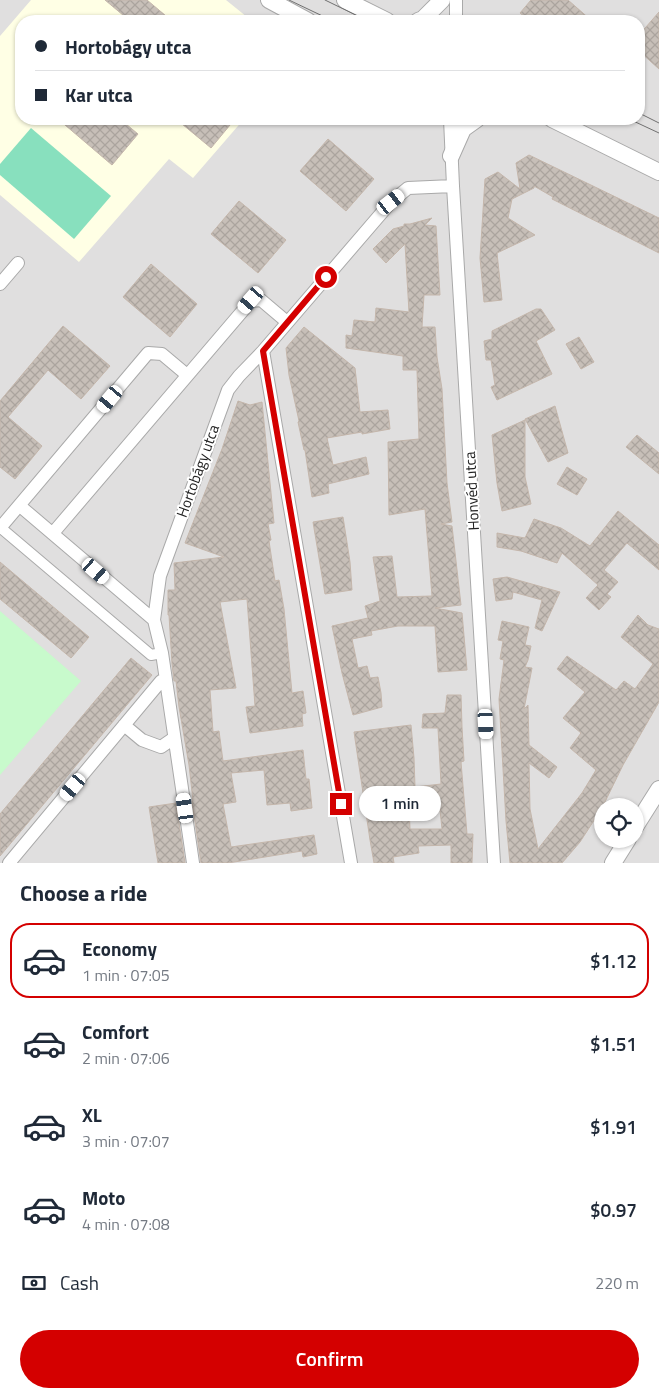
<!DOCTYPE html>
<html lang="en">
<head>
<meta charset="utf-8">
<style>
  :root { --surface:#fff; --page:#f6f6f7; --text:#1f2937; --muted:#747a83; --line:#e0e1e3; --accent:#d40000 }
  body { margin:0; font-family:"Titillium Web",sans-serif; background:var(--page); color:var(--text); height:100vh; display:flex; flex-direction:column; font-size:19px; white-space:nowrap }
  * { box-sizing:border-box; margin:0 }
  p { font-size:16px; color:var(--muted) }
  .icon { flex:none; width:28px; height:28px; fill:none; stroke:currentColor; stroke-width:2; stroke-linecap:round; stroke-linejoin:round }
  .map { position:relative; height:863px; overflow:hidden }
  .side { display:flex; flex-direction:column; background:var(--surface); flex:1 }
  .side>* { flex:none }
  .banner { position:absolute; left:15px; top:15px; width:630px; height:110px; border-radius:20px; box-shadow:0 1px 4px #0004; display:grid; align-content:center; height:110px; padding:0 20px; background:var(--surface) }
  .buttons { position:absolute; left:594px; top:798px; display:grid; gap:10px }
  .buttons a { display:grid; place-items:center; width:50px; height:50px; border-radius:50%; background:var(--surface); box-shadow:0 1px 4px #0004; font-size:25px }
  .end { position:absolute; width:22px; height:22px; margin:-11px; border:6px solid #d40000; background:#fff; box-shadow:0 0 0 2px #fff }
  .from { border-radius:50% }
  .bubble { position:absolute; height:35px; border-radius:18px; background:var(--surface); box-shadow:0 1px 4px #0004; font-size:16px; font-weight:600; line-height:35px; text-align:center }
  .car { position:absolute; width:15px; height:30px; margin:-15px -8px; border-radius:6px; box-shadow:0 0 4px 1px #0007; background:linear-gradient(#fff 24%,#345 0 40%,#fff 0 76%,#345 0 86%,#fff 0) }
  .banner b { display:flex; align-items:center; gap:18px; height:48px; font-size:19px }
  .banner b+b { border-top:1px solid var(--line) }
  .banner i { width:12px; height:12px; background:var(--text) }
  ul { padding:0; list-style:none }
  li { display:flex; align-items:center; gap:15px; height:75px; margin:0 10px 8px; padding:0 10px; border:2px solid transparent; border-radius:20px }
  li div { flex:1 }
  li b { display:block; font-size:19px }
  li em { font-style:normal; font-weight:600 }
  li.selected { border-color:var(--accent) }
  li>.icon { width:45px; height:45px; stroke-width:1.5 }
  h2 { padding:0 20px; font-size:22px; line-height:60px }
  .pay { display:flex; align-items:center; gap:12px; height:55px; padding:0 20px; font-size:19px }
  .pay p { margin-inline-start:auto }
  .primary-button { display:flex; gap:10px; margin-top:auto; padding:10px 20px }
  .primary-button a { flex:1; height:58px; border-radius:30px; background:var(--accent); color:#fff; font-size:20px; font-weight:600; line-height:58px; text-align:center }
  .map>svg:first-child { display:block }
  .residential { fill:#e0dfdf; fill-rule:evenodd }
  .education { fill:#ffffe5 }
  .park { fill:#c8facc }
  .pitch { fill:#88e0be }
  .building { fill:url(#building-cross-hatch); stroke:#c4b6ab; fill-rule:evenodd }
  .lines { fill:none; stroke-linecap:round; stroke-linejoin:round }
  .pedestrian-casing { stroke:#a9a9a9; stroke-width:12 }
  .minor-casing { stroke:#a9a9a9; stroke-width:14 }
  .tertiary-casing { stroke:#a9a9a9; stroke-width:18 }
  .pedestrian { stroke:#fff; stroke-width:10 }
  .minor { stroke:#fff; stroke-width:12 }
  .tertiary { stroke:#fff; stroke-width:16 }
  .tram { stroke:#707070; stroke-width:1 }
  .route { stroke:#d40000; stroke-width:6 }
  .labels { text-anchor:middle; stroke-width:4; stroke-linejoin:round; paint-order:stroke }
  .street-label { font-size:15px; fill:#222; stroke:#fff }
</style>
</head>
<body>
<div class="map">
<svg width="659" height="863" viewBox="0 0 659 863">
  <defs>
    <pattern id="building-cross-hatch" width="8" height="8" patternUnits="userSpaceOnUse" patternTransform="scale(1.25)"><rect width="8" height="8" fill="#c7bfb8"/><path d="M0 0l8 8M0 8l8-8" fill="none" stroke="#aba49e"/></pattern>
  </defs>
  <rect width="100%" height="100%" fill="#f2efe9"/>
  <path class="residential" d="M0,0H659V863H0ZM21,21H639V119H21ZM602,806H635V839H602Z"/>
  <path class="education" d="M31,0H226L252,21H21V119H244L193,178L169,159L79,262L0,195V36Z"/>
  <path class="park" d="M0,611L81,681L0,775Z"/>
  <path class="pitch" d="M31,128L111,196L74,239L0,175V164Z"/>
  <path class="building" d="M105,0H147L172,21H130Z
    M531,0H568L592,21H530L520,13Z
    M659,12V69L639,51V35Z
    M58,119H120L138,134L112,165Z
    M176,119H235L211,148Z
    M328,139L374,179L346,211L300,171Z
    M529,155L659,218V253L552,199L553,197L534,186V188L512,199L508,218L535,235L497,253L502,300L484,302L480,258L485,179L498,172L520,189L516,163Z
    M239,201L286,240L258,273L211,234Z
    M432,218L425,225L436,226L440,295H424L422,327H435L437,357L442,389L447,483L452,522L441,524L452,526L461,605L435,608L462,613L467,670L438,672L435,626H398L371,631L372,635L352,639L358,668L367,666L370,678L378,677L381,693L382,707L353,715L342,673L332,626L368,618L365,606L380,601L373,557L392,556L397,597L432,596L425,509L389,515L388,442L419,439L417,370H403V356L346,348V335L352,336L354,320L375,322L376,308L409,312L405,244L386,263L373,249L393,229L404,226V224H410Z
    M151,264L197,304L170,337L123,297Z
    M536,309H541L555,330L536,341L552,374L497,400L491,387L495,385L491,360H486L484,341L492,339V331Z
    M63,326L110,366L81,399L48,370L8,417L42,446L15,479L0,467V401Z
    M304,327L355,368L360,412L388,410L390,429L362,434V432L327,438L333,465L366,457L369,474L328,484L329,493L312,497L305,450H304L298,422L299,421L289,375L286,348Z
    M579,337L594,362L581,369L566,344Z
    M238,401L250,405L262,402L274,523L268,524L271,540L269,541L275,581L279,580L284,609L292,693L303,691L306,713L302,714L303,726L250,733L246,707L255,706L247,599L220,602L236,688L210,690L213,732L219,731L223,761L303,750L306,779H309L312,808L291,811L290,803L267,805L264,770L231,773L236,802L223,804L231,847L314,835L317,854L303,857L302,851L228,863H201L192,801H193L189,765L179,707L176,681H174L172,664L169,615H168V590H175L174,563L224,557L185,543L222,449Z
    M555,406L568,453L548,462L525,419Z
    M525,420V477L531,504L502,511L497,483L492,435Z
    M637,435L659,453V474L626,447Z
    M567,467L587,479L577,495L557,484Z
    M618,511L659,545V570L627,543L604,570L618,582L607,594L611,597L599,610L586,598L598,585L562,553L557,563L521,551L497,547V533L525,538L534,519L561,528L590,546Z
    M343,517L350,562L352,590L325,594L313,522Z
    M0,562L89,637L71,658L0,599Z
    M507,577L560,592L542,631L535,628L542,600L513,592L512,599L496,601L493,579Z
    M638,615L648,625L659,629V702L623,765L602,808L580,842L562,863H510L506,821L499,699L504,660L500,659L503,641L498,640L502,621L529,627L525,645L531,646L528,660L525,667L532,668L524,709L528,705L529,745L557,767L549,778L529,763L530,809L538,849L582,793L596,770L570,748L581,733L563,718L585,692L557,669L567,656L616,690L624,681L635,689L653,664L621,637Z
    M131,658L152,675L0,856V814Z
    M447,695H461L462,727L464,761L461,762L467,834H473L472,863H451V845L418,846L419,853L393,857L394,863H374L370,840L354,732L411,725L414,758L415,787L441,784L438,728H422L423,714L445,713ZM439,801L442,829H410L409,806Z
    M176,803L185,863H158L149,807Z"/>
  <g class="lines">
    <defs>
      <path id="pedestrian" d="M1,528L151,655L162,653"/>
      <path id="minor" d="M456,21V0
        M450,119L453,186L494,863
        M0,284L18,263
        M263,351L351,863
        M20,506L154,620
        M0,528L148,353L162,354L187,375
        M53,533L251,301L261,300L287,322
        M124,725L142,740L161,747L174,738
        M9,863L161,681
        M193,863L162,653L154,620L160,576L228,390L239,376L263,351L391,202L408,188L453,186"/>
      <path id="tertiary" d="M269,0L308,21
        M345,0L387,21
        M418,21L423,19L442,0
        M552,119L659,172
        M451,156L463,129L477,119
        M635,827L659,789
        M613,863L628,839"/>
    </defs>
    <use href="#pedestrian" class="pedestrian-casing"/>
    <use href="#minor" class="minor-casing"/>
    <use href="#tertiary" class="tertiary-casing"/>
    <use href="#pedestrian" class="pedestrian"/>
    <use href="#minor" class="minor"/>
    <use href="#tertiary" class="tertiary"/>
    <path class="tram" d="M289,0L333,21
      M325,0L368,21
      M639,113L659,123
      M629,119L659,133"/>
  </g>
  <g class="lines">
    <path class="route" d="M326,277L263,351L341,804"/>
  </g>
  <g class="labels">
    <g class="street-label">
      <text transform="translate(198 471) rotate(-70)" y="5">Hortobágy utca</text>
      <text transform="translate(472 491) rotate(-93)" y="5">Honvéd utca</text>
    </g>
  </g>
</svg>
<div class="buttons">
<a><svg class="icon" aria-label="locate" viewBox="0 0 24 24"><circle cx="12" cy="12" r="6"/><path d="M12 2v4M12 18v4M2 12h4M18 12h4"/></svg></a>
</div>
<i class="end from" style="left:326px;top:277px"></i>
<i class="end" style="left:341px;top:804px"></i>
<div class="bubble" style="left:359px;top:786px;width:82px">1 min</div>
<i class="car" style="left:391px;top:202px;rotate:52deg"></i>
<i class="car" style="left:251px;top:300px;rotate:221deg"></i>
<i class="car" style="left:110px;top:399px;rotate:220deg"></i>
<i class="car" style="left:96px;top:571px;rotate:131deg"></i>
<i class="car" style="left:486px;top:724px;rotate:177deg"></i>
<i class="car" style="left:73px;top:787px;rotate:220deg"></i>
<i class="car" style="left:185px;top:808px;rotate:352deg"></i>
<div class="banner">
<b><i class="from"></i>Hortobágy utca</b>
<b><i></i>Kar utca</b>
</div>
</div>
<section class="side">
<h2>Choose a ride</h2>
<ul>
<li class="selected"><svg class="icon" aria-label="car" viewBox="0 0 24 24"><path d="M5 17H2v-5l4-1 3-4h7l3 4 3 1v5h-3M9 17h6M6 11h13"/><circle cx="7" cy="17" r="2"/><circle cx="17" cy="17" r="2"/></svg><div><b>Economy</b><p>1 min · 07:05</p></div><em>$1.12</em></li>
<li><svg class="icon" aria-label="car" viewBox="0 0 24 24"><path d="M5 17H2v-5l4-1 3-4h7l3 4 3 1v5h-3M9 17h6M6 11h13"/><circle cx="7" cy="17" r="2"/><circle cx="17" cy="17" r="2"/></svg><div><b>Comfort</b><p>2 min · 07:06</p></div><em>$1.51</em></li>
<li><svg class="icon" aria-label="car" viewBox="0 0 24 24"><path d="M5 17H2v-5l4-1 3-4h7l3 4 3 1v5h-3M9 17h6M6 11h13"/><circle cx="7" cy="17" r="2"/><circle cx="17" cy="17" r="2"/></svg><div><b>XL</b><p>3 min · 07:07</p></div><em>$1.91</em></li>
<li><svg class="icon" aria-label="car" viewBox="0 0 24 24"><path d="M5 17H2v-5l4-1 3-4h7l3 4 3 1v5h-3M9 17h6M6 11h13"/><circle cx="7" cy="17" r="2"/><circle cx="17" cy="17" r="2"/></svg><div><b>Moto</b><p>4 min · 07:08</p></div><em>$0.97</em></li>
</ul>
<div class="pay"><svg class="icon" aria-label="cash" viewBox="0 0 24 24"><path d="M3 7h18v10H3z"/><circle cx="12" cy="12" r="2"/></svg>Cash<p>220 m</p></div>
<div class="primary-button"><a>Confirm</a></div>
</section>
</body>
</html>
